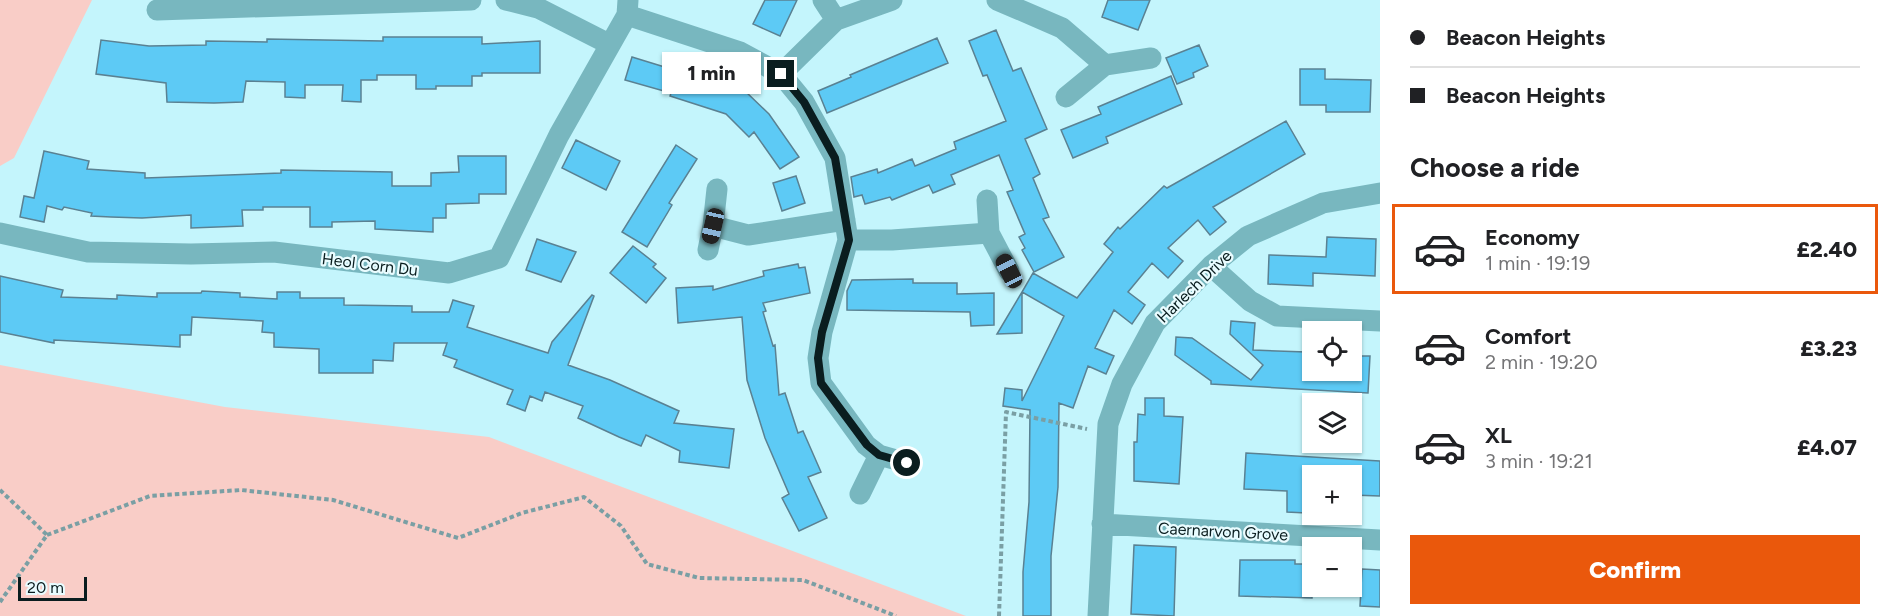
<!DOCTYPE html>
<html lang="en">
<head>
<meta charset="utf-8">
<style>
  :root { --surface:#fff; --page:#f6f6f6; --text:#202124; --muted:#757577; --line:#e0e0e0; --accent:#ea580c }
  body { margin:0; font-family:Figtree,sans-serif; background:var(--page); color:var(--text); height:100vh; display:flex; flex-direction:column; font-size:22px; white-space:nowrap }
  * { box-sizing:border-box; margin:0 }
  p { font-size:20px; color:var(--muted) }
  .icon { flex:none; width:33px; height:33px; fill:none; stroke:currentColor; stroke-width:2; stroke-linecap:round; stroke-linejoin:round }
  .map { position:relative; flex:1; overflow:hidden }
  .side { display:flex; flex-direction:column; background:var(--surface); width:510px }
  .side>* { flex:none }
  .top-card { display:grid; align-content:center; height:132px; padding:0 30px; background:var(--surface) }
  .controls { position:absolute; left:1302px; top:321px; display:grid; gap:12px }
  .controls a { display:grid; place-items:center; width:60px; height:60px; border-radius:0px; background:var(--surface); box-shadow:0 2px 4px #0004; font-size:30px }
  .scale { position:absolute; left:18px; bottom:15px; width:69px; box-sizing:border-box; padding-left:6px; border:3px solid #0a1d1f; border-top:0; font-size:16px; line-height:21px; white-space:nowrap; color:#0a1d1f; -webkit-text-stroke:4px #e9fcff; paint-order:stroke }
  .end { position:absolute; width:27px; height:27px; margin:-14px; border:8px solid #0a1d1f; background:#fff; box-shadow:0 0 0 3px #fff }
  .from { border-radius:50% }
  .bubble { position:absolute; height:42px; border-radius:0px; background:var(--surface); box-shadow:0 2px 4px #0004; font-size:20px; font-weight:800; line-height:42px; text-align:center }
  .car { position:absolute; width:18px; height:36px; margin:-18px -9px; border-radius:8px; box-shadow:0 0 4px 2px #0007; background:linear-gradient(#222 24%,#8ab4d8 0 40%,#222 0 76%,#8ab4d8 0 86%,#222 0) }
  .top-card b { display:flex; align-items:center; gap:21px; height:57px; font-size:22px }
  .top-card b+b { border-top:2px solid var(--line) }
  .top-card i { width:15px; height:15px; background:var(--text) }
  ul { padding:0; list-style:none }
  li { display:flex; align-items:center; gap:18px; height:90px; margin:0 12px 9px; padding:0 18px; border:3px solid transparent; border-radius:0px }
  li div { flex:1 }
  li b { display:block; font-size:22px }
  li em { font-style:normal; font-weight:800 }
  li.active { border-color:var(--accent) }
  li>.icon { width:54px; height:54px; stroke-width:1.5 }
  h2 { padding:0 30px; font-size:27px; line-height:72px }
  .button { display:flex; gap:12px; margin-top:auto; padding:12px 30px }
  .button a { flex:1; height:69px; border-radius:0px; background:var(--accent); color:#fff; font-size:24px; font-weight:800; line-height:69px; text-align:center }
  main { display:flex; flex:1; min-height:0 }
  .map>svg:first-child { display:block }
  .green { fill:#f9cdc7 }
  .building { fill:#5dcaf5; stroke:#5a8192; stroke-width:1.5 }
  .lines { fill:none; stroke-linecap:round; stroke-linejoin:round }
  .path { stroke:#7a9fa4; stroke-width:4; stroke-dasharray:4.5 3; stroke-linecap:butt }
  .minor { stroke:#78b7bf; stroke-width:21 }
  .route { stroke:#0a1d1f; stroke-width:8 }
  .labels { text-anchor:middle; stroke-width:4.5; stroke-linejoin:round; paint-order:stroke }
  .street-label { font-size:16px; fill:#0a1d1f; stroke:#e9fcff }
</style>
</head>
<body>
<main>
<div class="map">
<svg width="1380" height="616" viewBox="0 0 1380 616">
  <rect width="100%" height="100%" fill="#c4f5fc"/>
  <path class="green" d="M0,0H92L14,158L0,166Z
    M0,365L225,407L489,437L966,616H0Z"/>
  <path class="building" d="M765,0H797L780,36L753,24Z
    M1108,0H1150L1138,30L1102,17Z
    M996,30L1013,71L1021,68L1047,129L1025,139L1040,174L1033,178L1049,217L1043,219L1064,257L1034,272L1022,250L1025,248L1019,237L1025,234L1007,192L1013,190L999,155L951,175L955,184L933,193L929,185L892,200L890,197L865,204L862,195L854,197L851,177L877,169L878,173L912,159L915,166L956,149L954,142L1006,121L987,75L983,76L969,41Z
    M383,37H482V44L540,41V73H482V76H472V86H436V89H416V75H377V80H361V102L342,101L343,85H305V98L285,97V82L246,81L243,102L214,103L167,102L166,83L96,74L101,40L149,46L206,45V41L267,42V39L383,41Z
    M937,38L948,63L827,113L818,91L851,77L850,75Z
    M1199,45L1208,66L1193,73L1194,77L1177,84L1166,58Z
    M632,57L746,92L769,114L799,157L780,169L754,132L749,137L726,114L670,96L671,93L625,80Z
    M1300,69H1325V79L1371,80L1370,112H1326V105H1300Z
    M1171,76L1182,104L1106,137L1108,143L1073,158L1061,130L1101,114L1098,107Z
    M1286,121L1305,154L1213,207L1226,222L1210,235L1198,220L1168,248L1183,261L1168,278L1152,263L1128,292L1145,305L1132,324L1114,310L1095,348L1114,356L1106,374L1088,366L1073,408L1059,403L1058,487L1051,556V616H1023V572L1029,502L1030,410L1003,406L1005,388L1022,390V401L1064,316L1022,292L1033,273L1077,298L1113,252L1104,244L1118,227L1120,229L1164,186L1167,188Z
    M576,140L620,161L606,190L562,168Z
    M676,145L697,159L669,203L672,205L668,212L647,247L622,232Z
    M44,151L89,161L87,169L145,173V178L281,173V170L392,172V186H431V173L459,172L458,156H506V194H479V203L446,204V218H433V232L375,229V221L332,222V227H310V207H263V210H242L243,226L191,228V215L142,218L111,217L91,216L92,213L64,207L62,210L47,206L44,222L20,217L24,196L34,198Z
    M796,176L805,203L782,211L773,183Z
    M1327,237L1376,239L1375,276L1313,273V286L1268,284L1269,255L1326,257Z
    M537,239L576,252L561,282L526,270Z
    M633,246L656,264L653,267L666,278L646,303L610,273Z
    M798,264L799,268L805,267L810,293L763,303L766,311L763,312L773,346L775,345L779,395L785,393L798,433L803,431L821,472L808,477L827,518L799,531L782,498L789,494L765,438L747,380L742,317L678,323L676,288L713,286V290L764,276L763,271Z
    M0,276L63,290L61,297L117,299V295L157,297V293H201L202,291L240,293V297L277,299V292H300V298H344V305L412,306V312H449L453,300L474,306L467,327L548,353L552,342L592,295L594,296L568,365L610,380L679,411L674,423L734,429L729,468L679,462L680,451L646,435L641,446L619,437L578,418L583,406L545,392L542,401L530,396L525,411L507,404L513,390L454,367L457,360L443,355L447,343H394L393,361L373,360V373H319V349L274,347V333L262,332L263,321L192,317L191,335H180V347L54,340V343L0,332Z
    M913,279V283H957V294L994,293V325L971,326L970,312L847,310V291L852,280Z
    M1022,292V333L997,334Z
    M1231,321L1255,323L1253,350L1306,352V370H1352V356H1370L1368,393L1211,384V381L1175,355L1176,337L1192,338L1251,380L1263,365L1230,334Z
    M1145,398H1164V416L1183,417L1179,484L1134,481V442H1137L1138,414L1145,415Z
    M1246,453L1380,461V496L1352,495V476H1312V493H1307L1306,513L1287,512V491L1244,489Z
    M1134,545L1176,547L1174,616L1131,614Z
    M1240,560H1295V564H1312V598L1239,596Z
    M1362,569L1380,570V607L1360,606Z"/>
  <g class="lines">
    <path class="path" d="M0,490L47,535L0,602
      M47,535L150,496L241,490L333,500L458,538L522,513L584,497L621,526L647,564L699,578L803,580L896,616
      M999,616L1006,412L1087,429"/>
    <path class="minor" d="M506,0L538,8L609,44
      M823,0L836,20
      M997,0L1062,28L1105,65
      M157,10L471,0
      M627,15L740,52L781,74L804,102L835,158L848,240L822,332L818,358L821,383L866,445L879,455L907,463
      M781,74L836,20L892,0
      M1066,97L1105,65L1151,58
      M987,200L989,233
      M713,226L717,189
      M0,233L88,252L191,254L274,252L449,273L499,258L559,135L627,15L628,0
      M848,240H892L989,233L1009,271
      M708,250L713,226L748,235L845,220
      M1211,266L1250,301L1277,316L1380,321
      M860,494L879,455
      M1102,524L1380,540
      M1098,616L1108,424L1122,384L1155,323L1211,266L1248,236L1323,203L1380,193"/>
  </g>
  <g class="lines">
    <path class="route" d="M781,74L804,102L835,158L849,240L822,332L818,358L821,383L867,445L879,455L907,463"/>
  </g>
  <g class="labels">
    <g class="street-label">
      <text transform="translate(370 264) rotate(7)" y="6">Heol Corn Du</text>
      <text transform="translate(1194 286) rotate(-44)" y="6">Harlech Drive</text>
      <text transform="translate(1223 531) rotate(3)" y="6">Caernarvon Grove</text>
    </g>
  </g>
</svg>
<div class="controls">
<a><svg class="icon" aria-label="locate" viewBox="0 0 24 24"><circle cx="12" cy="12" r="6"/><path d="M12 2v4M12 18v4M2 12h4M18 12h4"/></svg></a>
<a><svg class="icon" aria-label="layers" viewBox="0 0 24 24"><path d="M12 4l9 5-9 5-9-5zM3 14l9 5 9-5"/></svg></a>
<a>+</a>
<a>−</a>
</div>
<div class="scale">20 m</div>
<i class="end from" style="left:907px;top:463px"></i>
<i class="end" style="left:781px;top:74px"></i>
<div class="bubble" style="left:662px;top:52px;width:99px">1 min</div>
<i class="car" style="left:713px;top:226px;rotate:193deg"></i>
<i class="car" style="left:1009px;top:271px;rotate:333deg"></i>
</div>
<section class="side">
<div class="top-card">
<b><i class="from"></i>Beacon Heights</b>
<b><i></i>Beacon Heights</b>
</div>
<h2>Choose a ride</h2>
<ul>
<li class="active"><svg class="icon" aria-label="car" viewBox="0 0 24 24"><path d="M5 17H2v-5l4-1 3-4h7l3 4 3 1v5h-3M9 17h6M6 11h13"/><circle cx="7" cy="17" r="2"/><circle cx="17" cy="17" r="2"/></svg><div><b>Economy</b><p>1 min · 19:19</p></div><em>£2.40</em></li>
<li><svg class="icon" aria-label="car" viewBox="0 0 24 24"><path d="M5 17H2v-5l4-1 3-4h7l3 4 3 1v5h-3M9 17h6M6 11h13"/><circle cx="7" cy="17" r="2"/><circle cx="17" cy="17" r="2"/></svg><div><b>Comfort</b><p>2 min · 19:20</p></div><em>£3.23</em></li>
<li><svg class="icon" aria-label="car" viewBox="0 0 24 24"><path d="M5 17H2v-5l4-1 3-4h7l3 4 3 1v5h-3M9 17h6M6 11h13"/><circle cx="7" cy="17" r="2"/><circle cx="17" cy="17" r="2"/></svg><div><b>XL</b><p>3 min · 19:21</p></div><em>£4.07</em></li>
</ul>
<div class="button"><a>Confirm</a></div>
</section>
</main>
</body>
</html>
